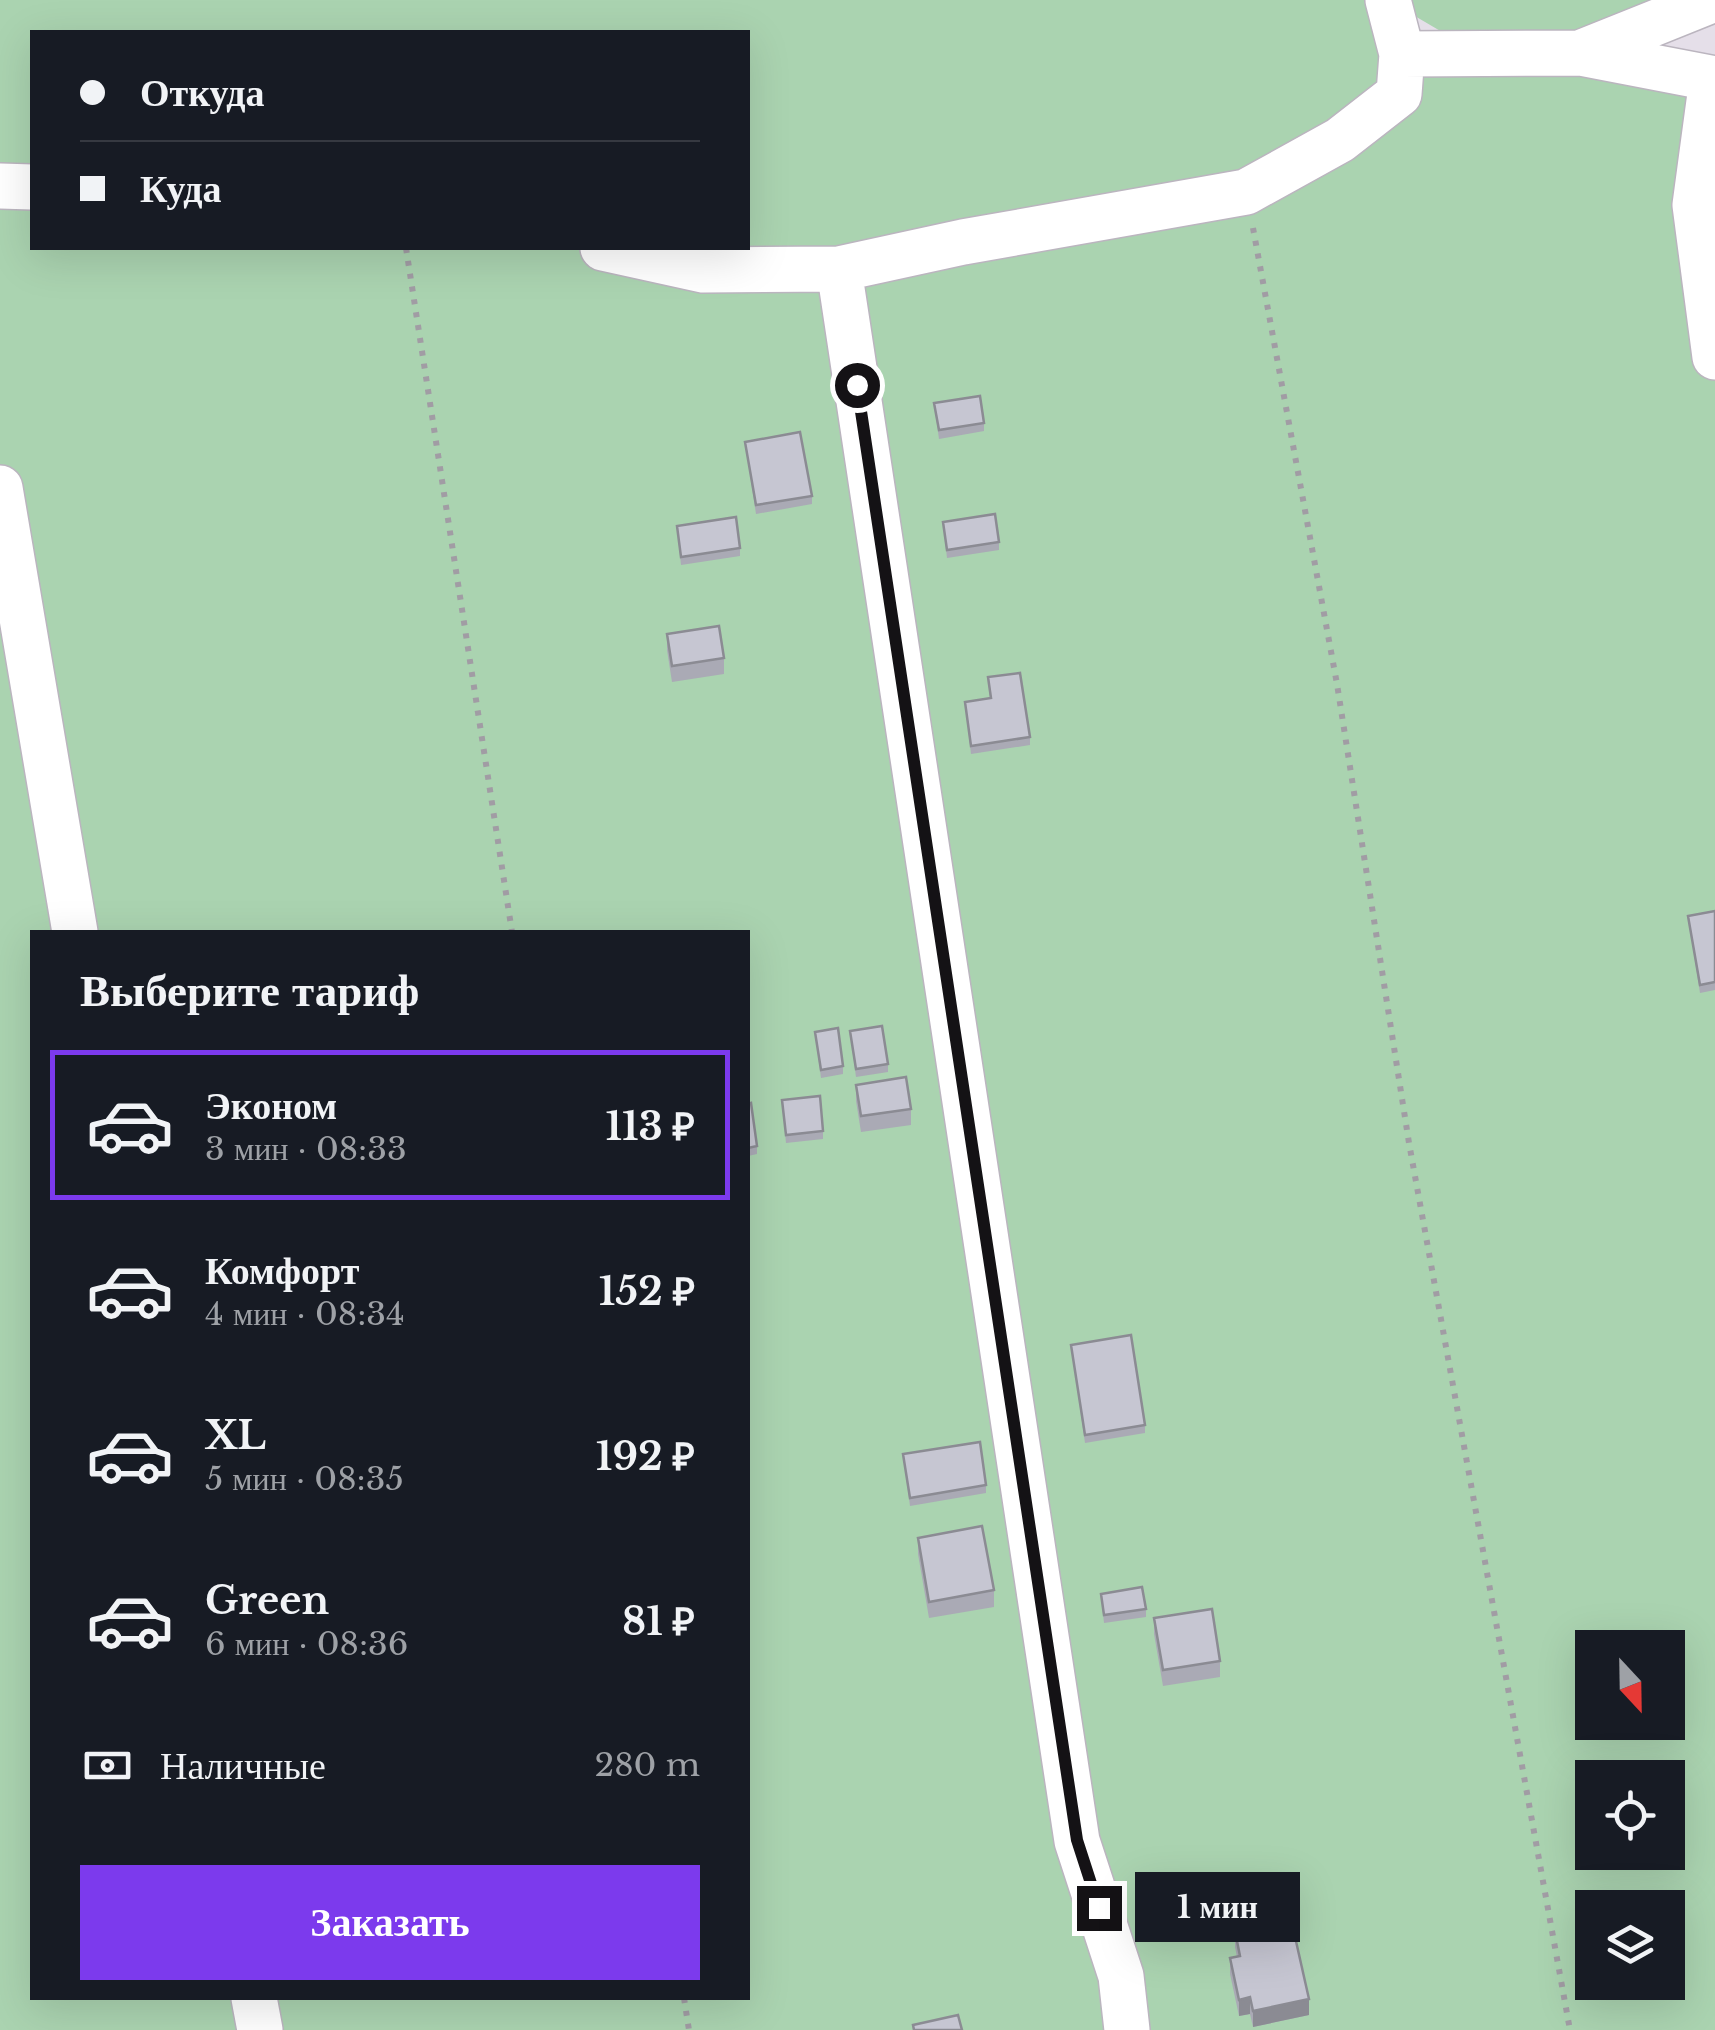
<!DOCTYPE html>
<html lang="ru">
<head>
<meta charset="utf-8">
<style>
  :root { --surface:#171b24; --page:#242831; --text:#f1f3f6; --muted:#9ea1a6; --line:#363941; --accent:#7c3aed }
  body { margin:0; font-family:"Libre Baskerville",serif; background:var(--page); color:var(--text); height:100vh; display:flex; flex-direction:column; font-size:38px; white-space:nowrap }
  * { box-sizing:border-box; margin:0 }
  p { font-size:32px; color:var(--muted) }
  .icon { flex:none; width:55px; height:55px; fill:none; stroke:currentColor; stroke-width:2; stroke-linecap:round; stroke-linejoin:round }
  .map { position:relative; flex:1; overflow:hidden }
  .sheet { position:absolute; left:30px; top:930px; width:720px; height:1070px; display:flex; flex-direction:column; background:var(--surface); border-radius:0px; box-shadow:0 10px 40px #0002 }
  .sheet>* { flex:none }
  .guide { position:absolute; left:30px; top:30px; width:720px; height:220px; border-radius:0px; box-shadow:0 10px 40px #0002; display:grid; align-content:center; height:220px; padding:0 50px; background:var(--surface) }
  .needle { width:65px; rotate:158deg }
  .controls { position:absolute; left:1575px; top:1630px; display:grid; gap:20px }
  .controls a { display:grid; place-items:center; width:110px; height:110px; border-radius:0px; background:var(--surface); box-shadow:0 10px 40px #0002; font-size:50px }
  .end { position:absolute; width:45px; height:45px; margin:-22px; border:12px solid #141215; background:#fff; box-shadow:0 0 0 5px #fff }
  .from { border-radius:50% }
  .bubble { position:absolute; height:70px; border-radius:0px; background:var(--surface); box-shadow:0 10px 40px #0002; font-size:32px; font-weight:700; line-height:70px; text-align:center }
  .guide b { display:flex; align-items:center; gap:35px; height:95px; font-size:38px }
  .guide b+b { border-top:2px solid var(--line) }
  .guide i { width:25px; height:25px; background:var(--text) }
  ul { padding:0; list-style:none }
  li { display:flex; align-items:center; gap:30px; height:150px; margin:0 20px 15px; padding:0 30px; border:5px solid transparent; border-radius:0px }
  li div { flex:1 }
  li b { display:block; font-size:38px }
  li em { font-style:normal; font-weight:700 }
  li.on { border-color:var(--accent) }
  li>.icon { width:90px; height:90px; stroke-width:1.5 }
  h2 { padding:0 50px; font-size:45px; line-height:120px }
  .pay { display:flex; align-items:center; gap:25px; height:110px; padding:0 50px; font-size:38px }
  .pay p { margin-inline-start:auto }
  .button { display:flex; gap:20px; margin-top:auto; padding:20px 50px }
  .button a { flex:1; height:115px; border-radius:0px; background:var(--accent); color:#fff; font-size:40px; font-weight:700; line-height:115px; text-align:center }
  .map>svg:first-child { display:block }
  .green { fill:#aad3b0; fill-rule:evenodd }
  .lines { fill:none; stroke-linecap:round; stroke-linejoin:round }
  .minor-casing { stroke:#bbb5bf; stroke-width:48 }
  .path { stroke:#a19ca4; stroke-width:6; stroke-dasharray:5 8; stroke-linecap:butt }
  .minor { stroke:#fff; stroke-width:45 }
  .wall { fill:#aaaab5 }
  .shaded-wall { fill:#8b8b93 }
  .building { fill:#c6c6d2; stroke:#8b8b93; stroke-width:2.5 }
  .route { stroke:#141215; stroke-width:12 }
</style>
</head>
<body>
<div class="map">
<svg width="1715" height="2030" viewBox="0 0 1715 2030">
  <rect width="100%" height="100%" fill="#e5dfe9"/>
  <path class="green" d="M0,0H1368L1386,74L1566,64L1715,84V2030H0ZM32,32H748V248H32ZM32,932H748V1998H32ZM1592,1648H1668V1722H1592ZM1592,1778H1668V1852H1592ZM1592,1908H1668V1982H1592Z
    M1406,0H1652L1579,31L1454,39L1408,12Z"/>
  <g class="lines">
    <defs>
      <path id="minor" d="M1580,53L1712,0
        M1402,54L1580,53L1715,79
        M1712,79L1695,205L1715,357
        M0,186L32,187
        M603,248L703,270L839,269L963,242L1246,192L1340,140L1399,94L1402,54L1388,0
        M839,269L1077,1841L1121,1976L1127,2030
        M0,488L75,932
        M254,1998L260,2030"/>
    </defs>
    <use href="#minor" class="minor-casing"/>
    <path class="path" d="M1253,228L1337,684L1409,1143L1570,2030
      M406,248L512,932
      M684,1998L689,2030"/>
    <use href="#minor" class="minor"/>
  </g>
  <path class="wall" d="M934,403L984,423V431L939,439Z
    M745,442L812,496V504L756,514Z
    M943,522L999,542V550L947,558Z
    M677,526L740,548V556L681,565Z
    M667,634L724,658V674L672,682L667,650Z
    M988,677L1030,737V745L971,754L965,702L990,698Z
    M1715,911V990L1700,993L1688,916Z
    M850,1031L888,1064V1072L856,1077Z
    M815,1032L843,1066V1074L821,1078Z
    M856,1085L911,1109V1125L861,1132L856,1101Z
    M782,1100L823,1131V1139L786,1143Z
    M748,1104L757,1146V1154L748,1156Z
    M1071,1345L1145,1425V1433L1085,1443Z
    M903,1454L986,1485V1493L910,1506Z
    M918,1538L994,1590V1607L929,1618L918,1554Z
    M1101,1594L1146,1609V1617L1104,1623Z
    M1154,1618L1220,1661V1677L1163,1686L1154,1634Z
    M1235,1931L1309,2015L1253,2027L1250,2014L1239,2016L1230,1974V1958L1237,1957L1235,1947Z"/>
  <path class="shaded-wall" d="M1250,1997V2014L1239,2016V2000Z
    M1309,1999V2015L1253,2027V2011Z"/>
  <path class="building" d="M980,396L984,423L939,430L934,403Z
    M800,432L812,496L756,505L745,442Z
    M995,514L999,542L947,550L943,522Z
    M736,517L740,548L681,557L677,526Z
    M719,626L724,658L672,666L667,634Z
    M1020,673L1030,737L971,746L965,702L991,698L988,677Z
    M1715,911V982L1700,985L1688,916Z
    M882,1026L888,1064L856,1069L850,1031Z
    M838,1028L843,1066L821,1070L815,1032Z
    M906,1077L911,1109L861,1116L856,1085Z
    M820,1096L823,1131L786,1135L782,1100Z
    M751,1103L757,1146L748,1148V1104Z
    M1131,1335L1145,1425L1085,1435L1071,1345Z
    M980,1442L986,1485L910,1498L903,1454Z
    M982,1526L994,1590L929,1602L918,1538Z
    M1142,1587L1146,1609L1104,1615L1101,1594Z
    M1212,1609L1220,1661L1163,1670L1154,1618Z
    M1291,1919L1309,1999L1253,2011L1250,1997L1239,2000L1230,1958L1240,1956L1235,1931Z
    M958,2015L962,2030H914L913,2025Z"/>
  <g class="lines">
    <path class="route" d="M857,385L1077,1840L1099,1908"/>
  </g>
</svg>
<div class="controls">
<a><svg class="needle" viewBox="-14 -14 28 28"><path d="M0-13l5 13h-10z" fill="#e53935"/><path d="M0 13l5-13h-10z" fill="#9ea1a6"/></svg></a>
<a><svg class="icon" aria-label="locate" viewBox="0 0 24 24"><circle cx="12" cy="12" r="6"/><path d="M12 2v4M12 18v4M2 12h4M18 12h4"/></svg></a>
<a><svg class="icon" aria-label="layers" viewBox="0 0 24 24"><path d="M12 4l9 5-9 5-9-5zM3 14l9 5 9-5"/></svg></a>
</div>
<i class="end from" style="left:857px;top:385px"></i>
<i class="end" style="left:1099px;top:1908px"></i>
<div class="bubble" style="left:1135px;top:1872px;width:165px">1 мин</div>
<div class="guide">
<b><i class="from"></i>Откуда</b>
<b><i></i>Куда</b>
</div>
<section class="sheet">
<h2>Выберите тариф</h2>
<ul>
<li class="on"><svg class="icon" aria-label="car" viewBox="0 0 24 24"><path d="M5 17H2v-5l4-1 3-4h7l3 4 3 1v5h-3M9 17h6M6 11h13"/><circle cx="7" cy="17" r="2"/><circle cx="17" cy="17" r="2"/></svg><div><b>Эконом</b><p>3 мин · 08:33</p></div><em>113 ₽</em></li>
<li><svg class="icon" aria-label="car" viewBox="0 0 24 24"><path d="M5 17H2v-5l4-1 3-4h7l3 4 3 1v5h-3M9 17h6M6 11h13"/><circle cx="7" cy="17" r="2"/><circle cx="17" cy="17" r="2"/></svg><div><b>Комфорт</b><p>4 мин · 08:34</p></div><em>152 ₽</em></li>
<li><svg class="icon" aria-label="car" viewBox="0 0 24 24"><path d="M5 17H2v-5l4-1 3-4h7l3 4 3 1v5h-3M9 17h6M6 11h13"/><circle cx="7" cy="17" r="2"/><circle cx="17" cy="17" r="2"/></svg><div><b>XL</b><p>5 мин · 08:35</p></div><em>192 ₽</em></li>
<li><svg class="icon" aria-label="car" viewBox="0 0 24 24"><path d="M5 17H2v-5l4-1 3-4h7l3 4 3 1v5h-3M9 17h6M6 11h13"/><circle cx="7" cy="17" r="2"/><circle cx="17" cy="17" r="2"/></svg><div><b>Green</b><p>6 мин · 08:36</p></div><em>81 ₽</em></li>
</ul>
<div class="pay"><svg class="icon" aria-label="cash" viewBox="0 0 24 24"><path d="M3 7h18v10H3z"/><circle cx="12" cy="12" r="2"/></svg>Наличные<p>280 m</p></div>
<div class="button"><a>Заказать</a></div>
</section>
</div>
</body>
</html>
